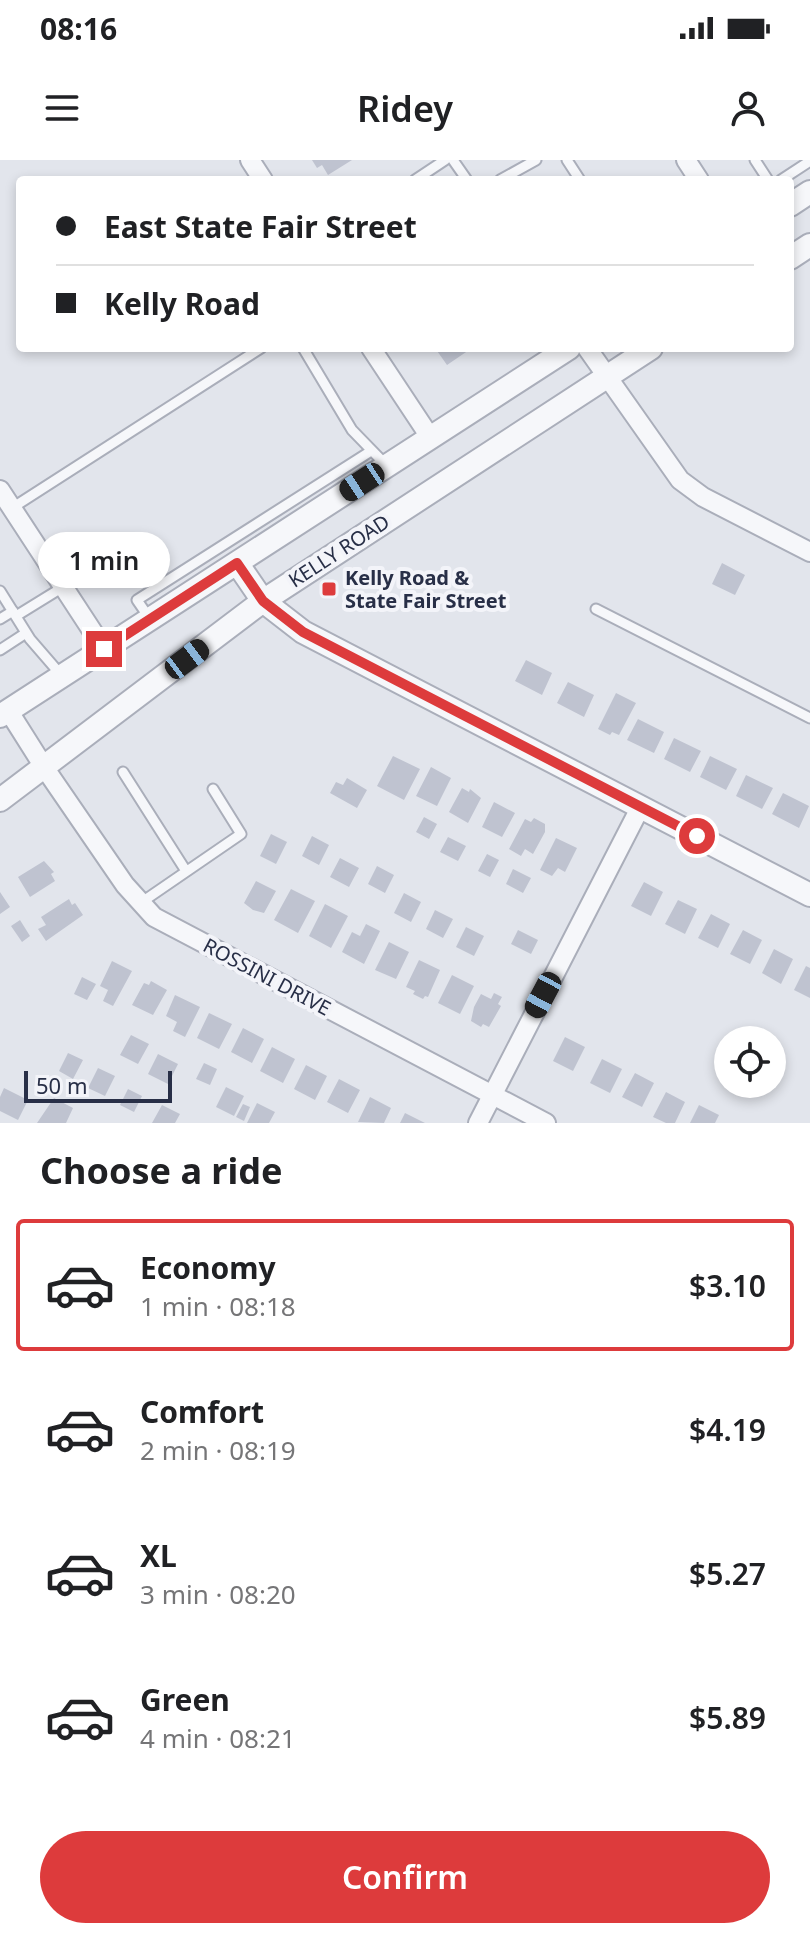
<!DOCTYPE html>
<html lang="en">
<head>
<meta charset="utf-8">
<style>
  :root { --surface:#fff; --page:#f6f6f6; --text:#202124; --muted:#757577; --line:#e0e0e0; --accent:#dd3b3c }
  body { margin:0; font-family:"Noto Sans",sans-serif; background:var(--page); color:var(--text); height:100vh; display:flex; flex-direction:column; font-size:30px; white-space:nowrap }
  * { box-sizing:border-box; margin:0 }
  p { font-size:26px; color:var(--muted) }
  .icon { flex:none; width:44px; height:44px; fill:none; stroke:currentColor; stroke-width:2; stroke-linecap:round; stroke-linejoin:round }
  .map { position:relative; height:963px; overflow:hidden }
  .side { display:flex; flex-direction:column; background:var(--surface); flex:1 }
  .side>* { flex:none }
  .guide { position:absolute; left:16px; top:16px; width:778px; height:176px; border-radius:8px; box-shadow:0 4px 12px #0003; display:grid; align-content:center; height:176px; padding:0 40px; background:var(--surface) }
  .buttons { position:absolute; left:714px; top:866px; display:grid; gap:16px }
  .buttons a { display:grid; place-items:center; width:72px; height:72px; border-radius:50%; background:var(--surface); box-shadow:0 4px 12px #0003; font-size:40px }
  .scale { position:absolute; left:24px; bottom:20px; width:148px; box-sizing:border-box; padding-left:8px; border:4px solid #282f47; border-top:0; font-size:22px; line-height:28px; white-space:nowrap; color:#282f47; -webkit-text-stroke:6px #f3f4f9; paint-order:stroke }
  .end { position:absolute; width:36px; height:36px; margin:-18px; border:10px solid #dd3b3c; background:#fff; box-shadow:0 0 0 4px #fff }
  .from { border-radius:50% }
  .bubble { position:absolute; height:56px; border-radius:28px; background:var(--surface); box-shadow:0 4px 12px #0003; font-size:26px; font-weight:600; line-height:56px; text-align:center }
  .car { position:absolute; width:24px; height:48px; margin:-24px -12px; border-radius:10px; box-shadow:0 0 6px 2px #0007; background:linear-gradient(#222 24%,#8ab4d8 0 40%,#222 0 76%,#8ab4d8 0 86%,#222 0) }
  .guide b { display:flex; align-items:center; gap:28px; height:76px; font-size:30px }
  .guide b+b { border-top:2px solid var(--line) }
  .guide i { width:20px; height:20px; background:var(--text) }
  ul { padding:0; list-style:none }
  li { display:flex; align-items:center; gap:24px; height:132px; margin:0 16px 12px; padding:0 24px; border:4px solid transparent; border-radius:8px }
  li div { flex:1 }
  li b { display:block; font-size:30px }
  li em { font-style:normal; font-weight:600 }
  li.selected { border-color:var(--accent) }
  li>.icon { width:72px; height:72px; stroke-width:1.5 }
  h2 { padding:0 40px; font-size:36px; line-height:96px }
  .action { display:flex; gap:16px; margin-top:auto; padding:16px 40px }
  .action a { flex:1; height:92px; border-radius:48px; background:var(--accent); color:#fff; font-size:32px; font-weight:600; line-height:92px; text-align:center }
  .status { display:flex; justify-content:space-between; align-items:center; height:56px; padding:0 40px; background:var(--surface); direction:ltr }
  .status svg { height:22px; fill:currentColor }
  header { display:flex; justify-content:space-between; align-items:center; height:104px; padding:0 40px; background:var(--surface); font-size:36px; font-weight:600 }
  .map>svg:first-child { display:block }
  .building { fill:#bfc3d0 }
  .lines { fill:none; stroke-linecap:round; stroke-linejoin:round }
  .service-casing { stroke:#aaaeba; stroke-width:13 }
  .minor-casing { stroke:#aaaeba; stroke-width:22 }
  .tertiary-casing { stroke:#aaaeba; stroke-width:26 }
  .service { stroke:#f6f7fa; stroke-width:9 }
  .minor { stroke:#f6f7fa; stroke-width:18 }
  .tertiary { stroke:#f6f7fa; stroke-width:22 }
  .route { stroke:#dd3b3c; stroke-width:10 }
  .poi-dot { fill:#dd3b3c; stroke:#f3f4f9; stroke-width:3 }
  .labels { text-anchor:middle; stroke-width:8; stroke-linejoin:round; paint-order:stroke }
  .street-label { font-size:20px; fill:#282f47; stroke:#f3f4f9 }
  .poi-label { font-size:20px; font-weight:bold; fill:#282f47; stroke:#f3f4f9; text-anchor:start }
</style>
</head>
<body>
<div class="status"><b>08:16</b><svg viewBox="0 0 49 12"><path d="M0 12V9h3v3zM5 12V6h3v6zM10 12V3h3v9zM15 12V0h3v12zM26 1h20v11H26zM47 4h2v5h-2z"/></svg></div>
<header><svg class="icon" aria-label="menu" viewBox="0 0 24 24"><path d="M4 6h16M4 12h16M4 18h16"/></svg>Ridey<svg class="icon" aria-label="person" viewBox="0 0 24 24"><circle cx="12" cy="8" r="4"/><path d="M4 21q1-7 8-7t8 7"/></svg></header>
<div class="map">
<svg width="810" height="963" viewBox="0 0 810 963">
  <rect width="100%" height="100%" fill="#e2e5ec"/>
  <path class="building" d="M312,0H352L328,15L322,5L317,8Z
    M435,188H472L447,205Z
    M722,403L745,415L735,435L712,424Z
    M526,500L552,513L542,535L515,521Z
    M568,522L594,535L584,557L557,543Z
    M616,533L636,543L619,575L612,572L610,575L598,569Z
    M638,559L664,572L654,593L627,580Z
    M674,578L701,591L690,612L664,599Z
    M393,596L420,609L404,640L377,626Z
    M710,596L737,609L726,630L700,617Z
    M431,607L451,618L437,646L416,636Z
    M746,615L773,628L762,649L736,636Z
    M347,618L367,630L357,648L330,633L336,622L343,625Z
    M462,628L469,632L470,629L481,638L468,663L449,652Z
    M783,633L809,646L799,668L772,654Z
    M494,642L515,653L502,677L482,667Z
    M424,657L437,664L429,679L416,672Z
    M534,658L545,664V672L533,694L525,689L521,696L509,689L525,659L531,662Z
    M271,674L287,682L276,704L260,696Z
    M312,676L329,685L319,705L302,696Z
    M448,677L466,686L458,701L440,692Z
    M556,678L577,688L565,712L558,708L552,716L540,710Z
    M487,694L499,700L490,717L478,711Z
    M340,698L359,708L349,727L330,717Z
    M44,701L54,712L51,714L55,721L30,737L18,717Z
    M377,706L394,715L385,733L368,724Z
    M513,709L531,718L523,733L506,724Z
    M256,721L276,731L264,753L253,750L244,743Z
    M644,722L663,732L651,756L631,746Z
    M291,729L315,741L298,773L274,760Z
    M0,732L10,747L0,754Z
    M404,733L421,742L411,762L394,753Z
    M69,739L72,745L75,743L83,755L46,781L38,769L46,765L41,757Z
    M678,740L697,749L685,774L665,764Z
    M325,744L348,756L331,788L309,776Z
    M435,750L453,759L443,778L426,769Z
    M711,754L730,764L718,788L698,778Z
    M20,760L30,776L22,782L11,766Z
    M366,764L380,771L364,804L342,792L352,772L360,776Z
    M466,767L484,776L474,796L456,787Z
    M518,770L538,780L531,794L511,784Z
    M743,770L762,780L750,804L730,794Z
    M389,782L409,792L396,819L375,810Z
    M774,789L793,799L781,824L762,813Z
    M419,800L440,810L428,837L425,836L423,839L413,834L415,831L406,827Z
    M112,801L132,811L113,846L103,841L108,830L100,826Z
    M806,806L810,808V838L794,830Z
    M452,815L474,826L460,854L438,843Z
    M82,817L96,824L87,840L74,834Z
    M151,821L167,830L153,855L132,845L144,823L149,825Z
    M494,833L502,837L498,844L501,846L489,867L483,864L481,867L471,861L474,847L481,834L491,839Z
    M175,835L200,847L185,877L173,871L177,862L166,856Z
    M209,853L232,864L219,889L197,878Z
    M243,868L264,879L252,903L231,892Z
    M131,875L149,884L138,904L120,895Z
    M565,877L585,887L573,911L553,901Z
    M272,887L295,899L283,923L260,911Z
    M68,893L83,900L73,919L59,911Z
    M158,894L178,904L168,924L148,914Z
    M602,899L622,909L610,933L590,923Z
    M204,903L217,909L210,925L196,919Z
    M306,905L327,916L315,940L294,929Z
    M98,908L115,916L105,936L88,928Z
    M635,913L654,923L642,947L622,937Z
    M339,919L360,930L348,953L327,942Z
    M226,927L244,936L234,956L216,947Z
    M4,928L28,940L18,960L0,951V937Z
    M128,929L142,936L134,952L120,945Z
    M666,932L685,942L675,963H666L653,957Z
    M370,937L391,948L384,963L358,962Z
    M54,938L73,948L66,963H37Z
    M257,943L275,952L269,963H247Z
    M243,944L250,947L244,961L236,957Z
    M162,945L180,954L175,963H152Z
    M699,945L719,955L715,963H690Z
    M405,953L425,963H400Z"/>
  <g class="lines">
    <defs>
      <path id="service" d="M453,0L467,20
        M567,0L580,20
        M755,0L768,20
        M415,20L445,0
        M500,20L536,0
        M781,20L810,1
        M303,188L352,270L387,306
        M12,348L261,188
        M0,431L30,479L62,516
        M596,449L810,558
        M16,456L63,427
        M0,459L13,451
        M150,459L137,440L371,291
        M0,490L26,473
        M123,612L186,711
        M139,744L241,674L213,629"/>
      <path id="minor" d="M250,0L263,20
        M686,0L699,20
        M371,188L430,277
        M587,188L680,320L703,337L810,392
        M0,330L104,489
        M8,550L44,607L125,725L154,757L546,963
        M478,963L641,646"/>
      <path id="tertiary" d="M790,45L810,32
        M790,98L810,85
        M237,403L263,441L303,472L810,735
        M0,556L569,188
        M0,640L263,441L651,188"/>
    </defs>
    <use href="#service" class="service-casing"/>
    <use href="#minor" class="minor-casing"/>
    <use href="#tertiary" class="tertiary-casing"/>
    <use href="#service" class="service"/>
    <use href="#minor" class="minor"/>
    <use href="#tertiary" class="tertiary"/>
  </g>
  <g class="lines">
    <path class="route" d="M104,489L237,403L263,441L303,472L697,676"/>
  </g>
  <rect class="poi-dot" x="321" y="421" width="16" height="16" rx="4"/>
  <g class="labels">
    <g class="street-label">
      <text transform="translate(339 391) rotate(-33)" y="7">KELLY ROAD</text>
      <text transform="translate(267 817) rotate(28)" y="7">ROSSINI DRIVE</text>
    </g>
    <g class="poi-label">
      <text x="345" y="425">Kelly Road &amp;<tspan x="345" dy="23">State Fair Street</tspan></text>
    </g>
  </g>
</svg>
<div class="buttons">
<a><svg class="icon" aria-label="locate" viewBox="0 0 24 24"><circle cx="12" cy="12" r="6"/><path d="M12 2v4M12 18v4M2 12h4M18 12h4"/></svg></a>
</div>
<div class="scale">50 m</div>
<i class="end from" style="left:697px;top:676px"></i>
<i class="end" style="left:104px;top:489px"></i>
<div class="bubble" style="left:38px;top:372px;width:132px">1 min</div>
<i class="car" style="left:362px;top:322px;rotate:237deg"></i>
<i class="car" style="left:187px;top:499px;rotate:53deg"></i>
<i class="car" style="left:543px;top:835px;rotate:208deg"></i>
<div class="guide">
<b><i class="from"></i>East State Fair Street</b>
<b><i></i>Kelly Road</b>
</div>
</div>
<section class="side">
<h2>Choose a ride</h2>
<ul>
<li class="selected"><svg class="icon" aria-label="car" viewBox="0 0 24 24"><path d="M5 17H2v-5l4-1 3-4h7l3 4 3 1v5h-3M9 17h6M6 11h13"/><circle cx="7" cy="17" r="2"/><circle cx="17" cy="17" r="2"/></svg><div><b>Economy</b><p>1 min · 08:18</p></div><em>$3.10</em></li>
<li><svg class="icon" aria-label="car" viewBox="0 0 24 24"><path d="M5 17H2v-5l4-1 3-4h7l3 4 3 1v5h-3M9 17h6M6 11h13"/><circle cx="7" cy="17" r="2"/><circle cx="17" cy="17" r="2"/></svg><div><b>Comfort</b><p>2 min · 08:19</p></div><em>$4.19</em></li>
<li><svg class="icon" aria-label="car" viewBox="0 0 24 24"><path d="M5 17H2v-5l4-1 3-4h7l3 4 3 1v5h-3M9 17h6M6 11h13"/><circle cx="7" cy="17" r="2"/><circle cx="17" cy="17" r="2"/></svg><div><b>XL</b><p>3 min · 08:20</p></div><em>$5.27</em></li>
<li><svg class="icon" aria-label="car" viewBox="0 0 24 24"><path d="M5 17H2v-5l4-1 3-4h7l3 4 3 1v5h-3M9 17h6M6 11h13"/><circle cx="7" cy="17" r="2"/><circle cx="17" cy="17" r="2"/></svg><div><b>Green</b><p>4 min · 08:21</p></div><em>$5.89</em></li>
</ul>
<div class="action"><a>Confirm</a></div>
</section>
</body>
</html>
